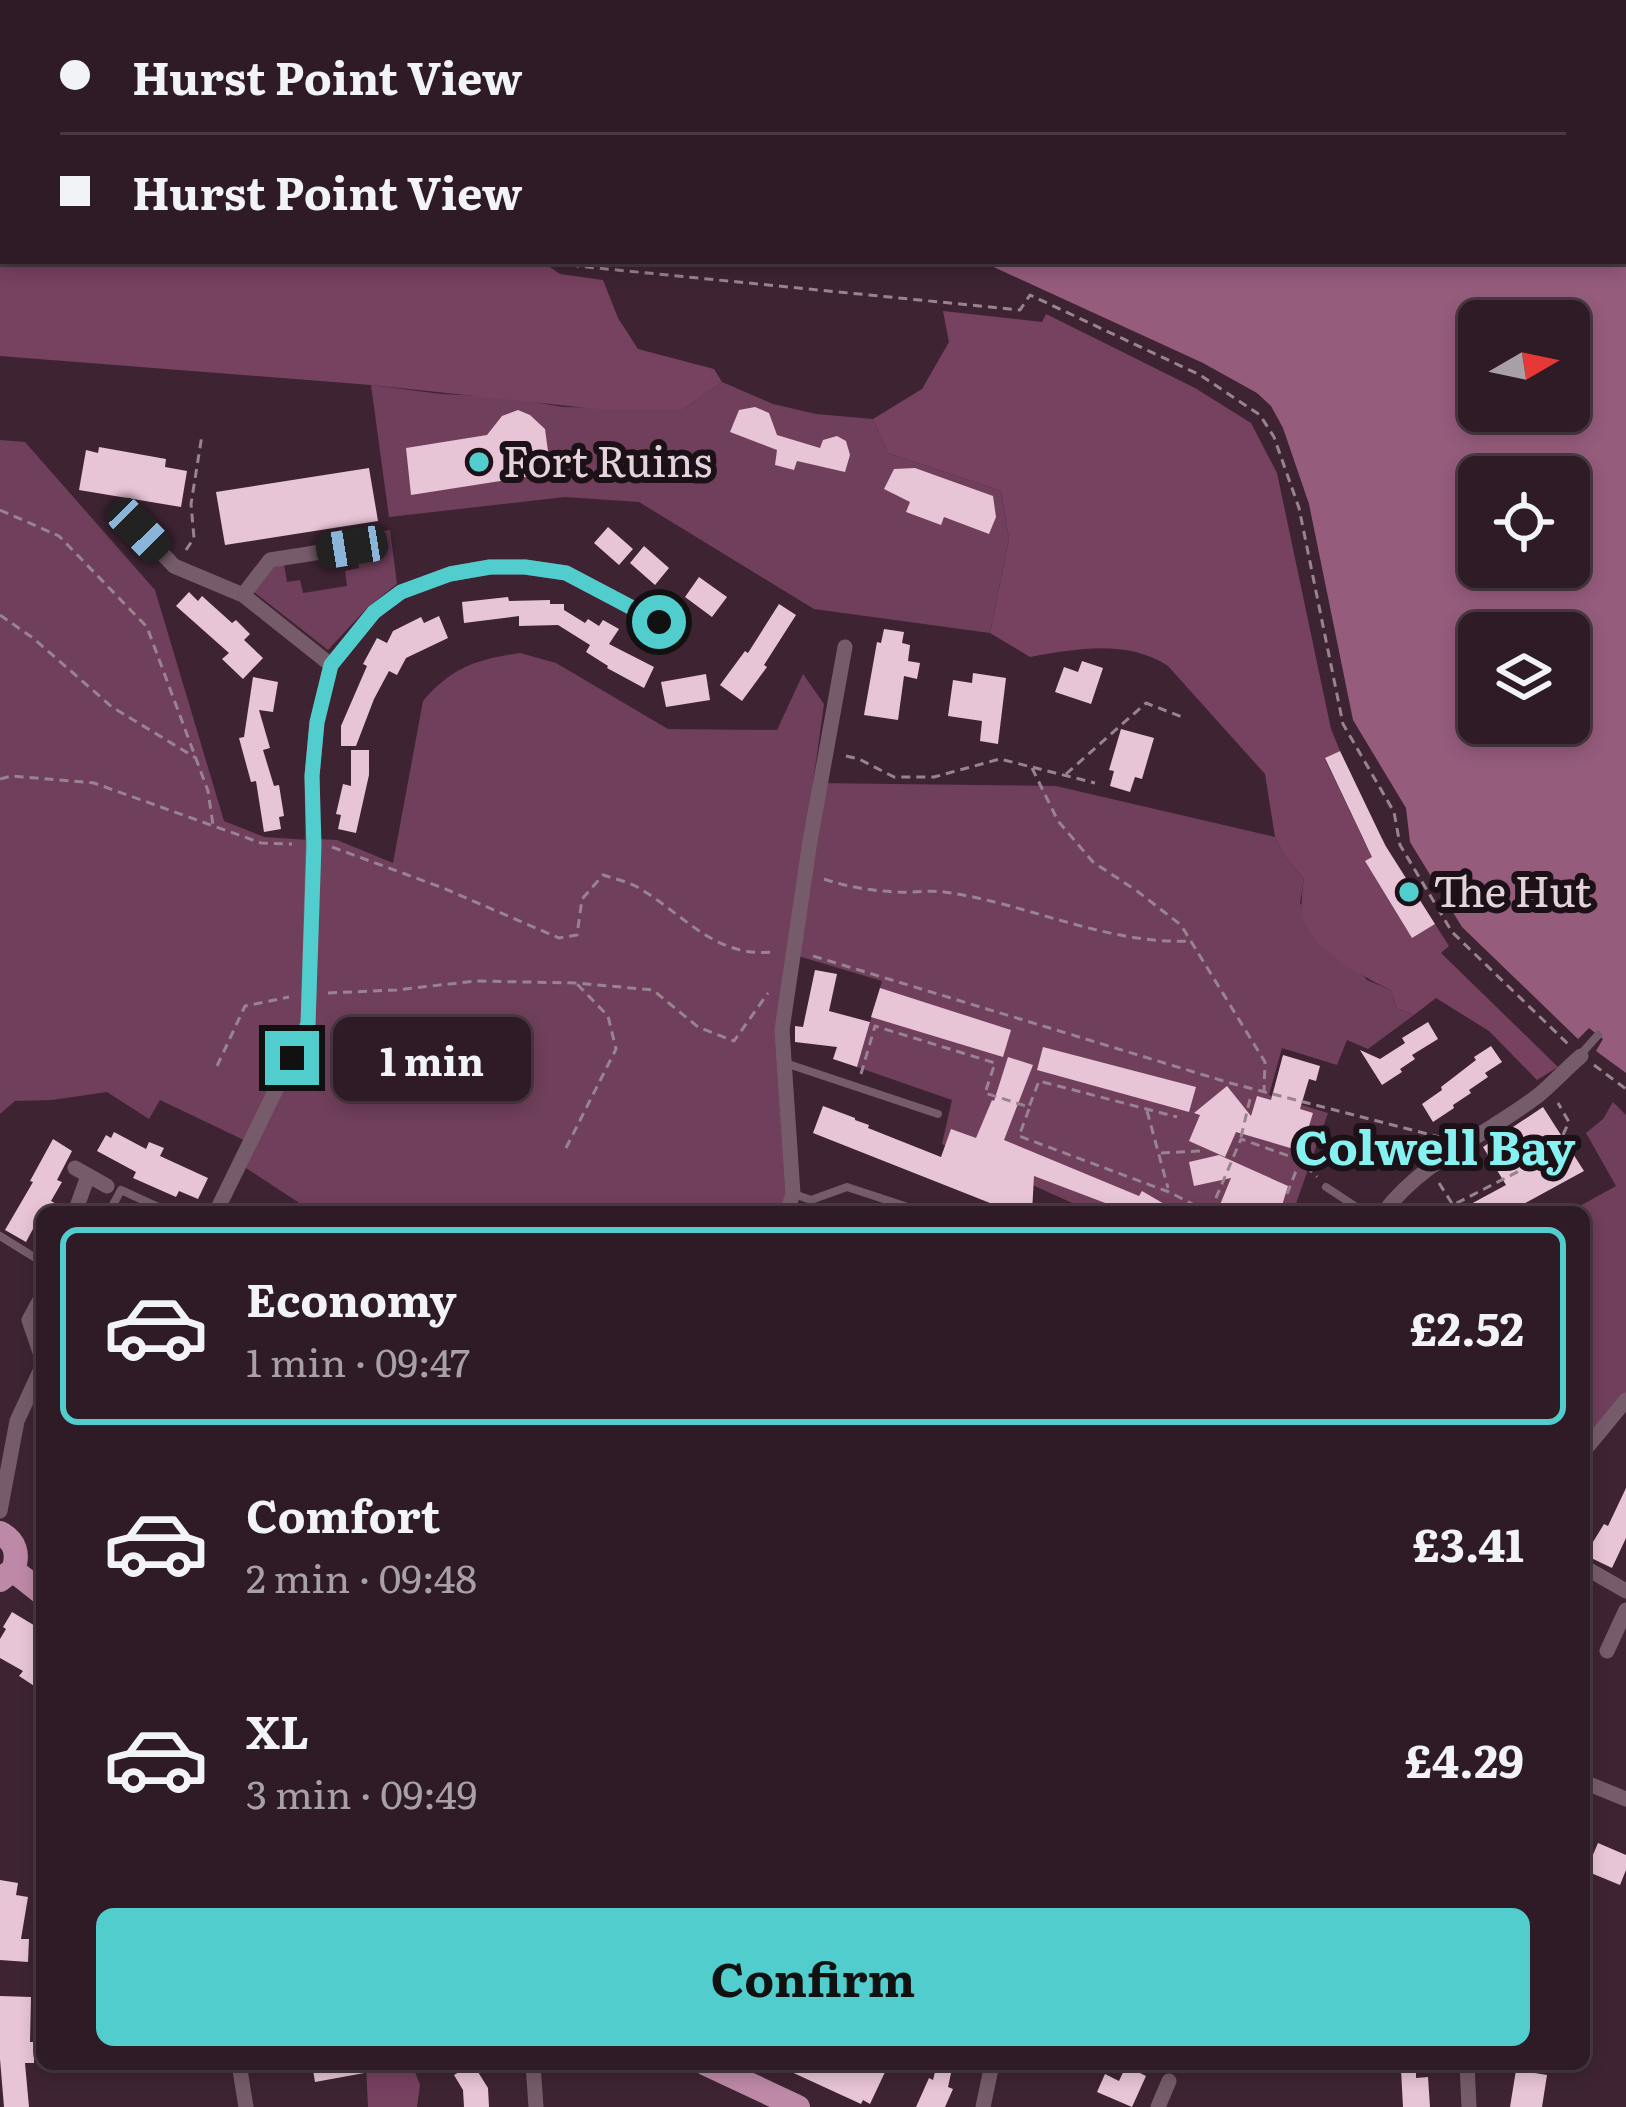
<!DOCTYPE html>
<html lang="en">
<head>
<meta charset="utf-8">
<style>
  :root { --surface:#2e1b26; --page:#36242e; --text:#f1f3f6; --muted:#a7a1a7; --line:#493943; --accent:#52cdcd }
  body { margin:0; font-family:Literata,serif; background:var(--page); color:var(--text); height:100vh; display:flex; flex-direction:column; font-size:45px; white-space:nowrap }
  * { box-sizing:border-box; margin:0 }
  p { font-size:39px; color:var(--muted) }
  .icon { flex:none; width:66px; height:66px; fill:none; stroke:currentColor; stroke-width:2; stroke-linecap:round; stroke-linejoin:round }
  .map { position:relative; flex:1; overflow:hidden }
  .side { position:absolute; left:36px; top:1206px; width:1554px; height:864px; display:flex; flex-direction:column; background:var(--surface); border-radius:18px; box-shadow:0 6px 18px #0003,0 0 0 3px var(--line) }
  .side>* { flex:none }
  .hud { position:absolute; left:0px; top:0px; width:1626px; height:264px; box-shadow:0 6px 18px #0003,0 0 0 3px var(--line); display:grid; align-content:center; height:264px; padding:0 60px; background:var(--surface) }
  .needle { width:78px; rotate:81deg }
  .controls { position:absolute; left:1458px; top:300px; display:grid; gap:24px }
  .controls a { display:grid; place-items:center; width:132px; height:132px; border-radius:18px; background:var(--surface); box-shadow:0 6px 18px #0003,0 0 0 3px var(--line); font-size:60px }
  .end { position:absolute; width:54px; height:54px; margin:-27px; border:15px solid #52cdcd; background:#111; box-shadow:0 0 0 6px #111 }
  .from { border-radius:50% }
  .bubble { position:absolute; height:84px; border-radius:18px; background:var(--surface); box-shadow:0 6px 18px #0003,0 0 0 3px var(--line); font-size:39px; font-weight:700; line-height:84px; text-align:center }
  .car { position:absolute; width:36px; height:72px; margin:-36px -18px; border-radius:15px; box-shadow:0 0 9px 3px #0007; background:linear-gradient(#222 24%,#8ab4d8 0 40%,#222 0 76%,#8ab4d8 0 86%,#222 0) }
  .hud b { display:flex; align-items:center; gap:42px; height:114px; font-size:45px }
  .hud b+b { border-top:3px solid var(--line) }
  .hud i { width:30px; height:30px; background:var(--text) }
  ul { padding:21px 0 0; list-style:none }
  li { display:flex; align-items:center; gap:36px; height:198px; margin:0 24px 18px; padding:0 36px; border:6px solid transparent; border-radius:18px }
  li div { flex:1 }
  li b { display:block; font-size:45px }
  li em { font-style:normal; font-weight:700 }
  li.current { border-color:var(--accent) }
  li>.icon { width:108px; height:108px; stroke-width:1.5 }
  .action { display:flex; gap:24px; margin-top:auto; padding:24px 60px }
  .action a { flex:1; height:138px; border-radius:18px; background:var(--accent); color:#111; font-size:48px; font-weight:700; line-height:138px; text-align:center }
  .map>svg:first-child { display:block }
  .green { fill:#703f5b }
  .forest { fill:#774160 }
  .water { fill:#955c7c; fill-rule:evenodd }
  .building { fill:#e7c4d6 }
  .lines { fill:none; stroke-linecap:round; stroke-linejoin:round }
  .path { stroke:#98838f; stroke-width:3; stroke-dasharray:9 6; stroke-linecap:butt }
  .lane { stroke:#765c6a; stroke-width:8 }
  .street { stroke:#765c6a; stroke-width:15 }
  .primary { stroke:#bd89a6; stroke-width:24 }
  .route { stroke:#52cdcd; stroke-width:15 }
  .poi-dot { fill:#52cdcd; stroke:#1d1118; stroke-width:4.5 }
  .labels { text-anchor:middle; stroke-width:12; stroke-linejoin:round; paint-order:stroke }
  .poi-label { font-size:42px; fill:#e5d3dc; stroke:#1d1118; text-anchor:start }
  .quarter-label { font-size:48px; font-weight:bold; fill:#85f1f1; stroke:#1d1118 }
</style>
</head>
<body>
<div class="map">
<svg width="1626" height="2107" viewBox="0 0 1626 2107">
  <rect width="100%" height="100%" fill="#3e2433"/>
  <path class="green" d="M722,382L773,404L816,414L873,419L888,453L1001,491L1009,539L990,633L814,609L639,502L565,497L389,517L371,385L441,394L504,397L563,407L684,409Z
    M0,440L25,442L155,590L224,821L264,837L309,840L304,1023L246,1141L160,1100L149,1119L107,1092L52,1100L15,1101L0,1114Z
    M390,530L397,584L368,607L328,650L254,592L273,566L284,564L287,582L300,580L303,593L347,586L345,571L359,568L354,536Z
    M520,653L556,663L668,729L777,730L803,674L824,704L813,783L1056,786L1275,837L1286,858L1304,879L1300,903L1367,980L1391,990L1397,1008L1414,1015L1368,1049L1347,1040L1337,1065L1282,1048L1269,1095L1328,1113L1293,1212H1092L942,1144L952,1100L857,1067L882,981L798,956L790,934L788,1194L782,1212H313L243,1166L313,1026L318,839L337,840L393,863L423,701C452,667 478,659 520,653Z
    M1613,1102L1626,1115V1394L1584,1445V1212H1569L1616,1186L1586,1133L1603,1119Z"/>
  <path class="forest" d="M0,234L3,235V261H360L547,265L560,274L603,280L618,318L638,349L714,369L722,382L684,409H597L371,385L0,356Z
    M943,311L1042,322L1046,314L1195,388L1251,423L1277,473L1331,729L1340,751L1325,759L1366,845L1382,838L1387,848L1366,862L1412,937L1435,924L1449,946L1441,953L1558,1067L1537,1080L1489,1031L1436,998L1414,1015L1397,1008L1391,990C1368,980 1326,955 1311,935C1299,920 1301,897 1304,879L1286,858L1275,837L1265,774L1168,666C1126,639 1077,649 1030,657L990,633L1009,539L1001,491L888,453L873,419L922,389L949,342Z
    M366,2064H412L420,2085L417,2107H368Z"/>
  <path class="water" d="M0,0H1626V1073L1596,1051L1603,1039L1589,1028L1578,1039L1462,927L1410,842L1406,808L1353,720L1309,504L1283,428L1271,406L1257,393L1203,363L987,264L952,261H1623V3H3V212H0ZM1479,321H1569V411H1479ZM1479,477H1569V567H1479ZM1479,633H1569V723H1479Z"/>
  <path class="building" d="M755,407L769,413L777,435L820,448L823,440L837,436L846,441L850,455L845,472L797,461L794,470L775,465L777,450L730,432L739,410Z
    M518,410L530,415L545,429L551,473L411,495L406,448L487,435L502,416Z
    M99,447L166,459L165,467L187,471L181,507L79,490L86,450L98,453Z
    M369,468L378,521L225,545L216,492Z
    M915,468L993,496L996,517L989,534L944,517L941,525L906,512L910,502L884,489L894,469Z
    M608,527L633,549L619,565L594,543Z
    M644,546L669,568L655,585L630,563Z
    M699,577L727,597L712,617L685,597Z
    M189,592L198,601L202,596L232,623L236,620L250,634L244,640L263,658L243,679L222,659L229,653L176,606Z
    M508,597L509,601L550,600V604H564V610L585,623L588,619L599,626L603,620L619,629L609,644L654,667L644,688L607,668L608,666L586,652L590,645L558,625L519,626V616L464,623L462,602Z
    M779,604L796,615L764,665L767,667L742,701L720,685L745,651L748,653Z
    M439,616L448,638L406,658L397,675L389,671L374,699L356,746H341V726L367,666L363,664L377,638L387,643L393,631L421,617L424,623Z
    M884,629L904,632L902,643L910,645L908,661L920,663L917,679L904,676L898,720L864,715L877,642L881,643Z
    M1082,661L1103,668L1091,704L1055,692L1064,667L1078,672Z
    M973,673L1006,678L998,744L980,741L982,721L948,716L953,680L972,683Z
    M706,674L710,700L666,707L661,682Z
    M253,677L278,682L273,712L259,710L270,748L263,750L274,786L279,785L284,816L279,817L281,829L264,832L256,781L251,782L239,738L244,737Z
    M1121,729L1154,738L1142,779L1135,777L1130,792L1110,786L1114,771L1109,770Z
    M351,750H369V775L356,833L338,829L341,815L336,814L343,784L351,786Z
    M1340,751L1385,845L1435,924L1412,938L1365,861L1372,857L1325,758Z
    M815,970L837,974L829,1011L870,1022L857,1067L833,1059L837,1047L795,1042V1026L803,1027Z
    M880,988L1011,1030L1003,1057L871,1017Z
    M1428,1022L1438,1039L1412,1055L1415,1059L1400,1069L1402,1072L1382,1085L1360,1050L1380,1059L1405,1043L1402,1038Z
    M1491,1046L1502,1062L1485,1073L1488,1077L1469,1090L1471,1093L1453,1105L1454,1108L1433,1122L1422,1104L1442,1090L1441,1087L1476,1060L1474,1057Z
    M1043,1047L1196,1087L1189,1112L1037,1070Z
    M1283,1055L1320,1066L1316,1081L1309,1079L1300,1109L1313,1113L1305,1139L1301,1137L1297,1150L1236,1132L1225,1157L1189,1141L1200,1115L1194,1113L1227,1086L1251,1116L1257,1096L1271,1100Z
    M1008,1057L1033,1065L1004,1140L1139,1196L1142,1191L1178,1212H1129L1034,1176L1032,1212H989L990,1203L813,1133L823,1106L855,1118V1120L869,1125L868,1128L941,1157L951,1129L976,1138L992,1100L994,1101Z
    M1543,1107L1584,1171L1509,1212H1456L1506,1185L1483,1147Z
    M114,1132L146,1149L149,1142L164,1148L160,1156L208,1178L198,1199L179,1191L176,1197L133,1178L136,1172L97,1151L106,1135L111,1138Z
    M53,1139L72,1151L57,1180L62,1182L51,1201L64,1208L63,1212H42L26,1242L5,1230L33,1182L30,1181Z
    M1219,1155L1288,1186L1280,1212H1217L1231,1178L1194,1186L1189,1162Z
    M1626,1488V1538L1612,1568L1585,1555L1604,1524L1608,1526Z
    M12,1612L42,1630V1691L19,1676L23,1671L0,1658V1639L6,1629L3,1627Z
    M1598,1843L1626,1855V1870L1620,1885L1586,1871Z
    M0,1880L18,1883L16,1895L28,1897L21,1939H29L28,1962L0,1960Z
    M0,1996L31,1997L30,2042H34V2063H25L29,2107H4L0,2059Z
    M312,2064H369L370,2072L315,2082Z
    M473,2064L488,2088L489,2107H464L463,2090L454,2075Z
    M774,2064H875L886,2070L870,2104L863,2100L861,2104Z
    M937,2064H953L948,2087L953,2089L945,2107H916L929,2078L933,2080Z
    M1126,2066L1146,2076L1132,2107L1097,2092L1105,2074L1119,2081Z
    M1416,2069V2078L1428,2077L1430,2107H1403L1401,2070Z
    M1516,2070L1547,2075L1542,2107H1510Z"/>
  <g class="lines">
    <path class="path" d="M0,224H3
      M572,261L577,266L1020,310L1030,295L1200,375L1260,415L1274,437L1299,508L1343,724L1394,812L1400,845L1452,932L1568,1044
      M0,510L59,536L147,627L208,791L213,825
      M186,550L194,538L191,504L202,435
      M0,615L33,638L112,707L196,758
      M846,756L859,759L894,777H934L1000,759L1095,783
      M1032,768L1058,821L1093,862L1137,891L1181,925L1265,1062L1264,1091
      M1066,774L1146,703L1182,717
      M0,779L12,776L94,783L261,843L292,844
      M332,847L443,888L559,938L577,935L582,899L603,875C615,879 629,882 639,888C686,916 715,958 774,952
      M824,879C848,887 872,891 897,892C913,893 929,890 944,892C1027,903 1106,945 1191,941
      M813,956L1230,1083L1443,1138
      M328,993L396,990L476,981L576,983L653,990L698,1027L734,1041L768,993
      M1594,1065L1626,1089
      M217,1066L245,1006L289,997
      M861,1074L875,1026L995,1063L985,1093L1029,1107L1039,1081L1177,1117
      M1029,1109L1019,1136L1169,1192L1208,1212
      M1147,1111L1168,1188
      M1241,1137L1250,1099
      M566,1148L616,1049L608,1016L577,984
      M1161,1153L1200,1151
      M1439,1183L1453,1205L1564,1148L1561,1139L1569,1122L1558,1103
      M1287,1194L1314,1125
      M1210,1212L1241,1139L1300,1160L1317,1177"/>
    <path class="lane" d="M1581,1054L1598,1035
      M785,1063L938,1114
      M1326,1187L1364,1212
      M794,1194L811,1200L847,1187L923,1212
      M109,1212L121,1190L169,1212
      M0,1236L42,1262
      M485,2066L490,2064"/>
    <path class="street" d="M139,529L174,566L243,595L331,665
      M243,595L270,560L353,547
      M75,1168L107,1186
      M75,1212L88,1176
      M216,1212L308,1024L313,845L312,776L317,723L331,665L374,612L401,592L450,574L490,567H525L566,573L659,622
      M787,1212L793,1194L782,1030L810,841L845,647
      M1384,1212C1424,1159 1489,1134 1540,1094C1554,1082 1567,1068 1581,1056
      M42,1296L29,1320L42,1358
      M1584,1451L1626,1400
      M0,1511L17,1421L42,1367
      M1584,1567L1626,1591
      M1607,1651L1626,1610
      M1584,1782L1626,1799
      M239,2064L246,2107
      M533,2064L536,2107
      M1467,2064L1469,2107
      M983,2107L992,2064
      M1158,2107L1169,2081"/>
    <path class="primary" d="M0,1533C16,1541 19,1555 13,1570L0,1580
      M13,1570L42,1593
      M706,2064L798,2107"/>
  </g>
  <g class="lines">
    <path class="route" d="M292,1058L308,1024L314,845L312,776L317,722L331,665L374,612L401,592L450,574L490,567H525L566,573L659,622"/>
  </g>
  <g class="poi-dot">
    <circle cx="479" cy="462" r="12"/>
    <circle cx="1409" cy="892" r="12"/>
  </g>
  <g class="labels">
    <g class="poi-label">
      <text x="503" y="477">Fort Ruins</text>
      <text x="1433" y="907">The Hut</text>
    </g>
    <g class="quarter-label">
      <text x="1435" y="1165">Colwell Bay</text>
    </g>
  </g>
</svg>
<div class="controls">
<a><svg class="needle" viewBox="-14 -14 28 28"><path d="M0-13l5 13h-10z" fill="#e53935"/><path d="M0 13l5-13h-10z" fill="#a7a1a7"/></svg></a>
<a><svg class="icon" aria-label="locate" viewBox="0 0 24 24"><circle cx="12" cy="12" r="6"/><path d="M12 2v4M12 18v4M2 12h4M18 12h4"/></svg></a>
<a><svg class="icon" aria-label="layers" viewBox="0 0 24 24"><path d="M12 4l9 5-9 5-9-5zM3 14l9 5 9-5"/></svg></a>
</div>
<i class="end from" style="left:659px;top:622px"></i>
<i class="end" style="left:292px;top:1058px"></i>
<div class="bubble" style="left:333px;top:1017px;width:198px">1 min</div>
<i class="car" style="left:139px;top:530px;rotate:136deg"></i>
<i class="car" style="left:352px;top:547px;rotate:261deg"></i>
<div class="hud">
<b><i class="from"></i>Hurst Point View</b>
<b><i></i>Hurst Point View</b>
</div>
<section class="side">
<ul>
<li class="current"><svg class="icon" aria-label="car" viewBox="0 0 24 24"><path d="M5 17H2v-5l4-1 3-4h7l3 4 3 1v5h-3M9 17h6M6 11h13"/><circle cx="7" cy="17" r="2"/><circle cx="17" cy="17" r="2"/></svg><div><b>Economy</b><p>1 min · 09:47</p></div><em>£2.52</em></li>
<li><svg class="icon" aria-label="car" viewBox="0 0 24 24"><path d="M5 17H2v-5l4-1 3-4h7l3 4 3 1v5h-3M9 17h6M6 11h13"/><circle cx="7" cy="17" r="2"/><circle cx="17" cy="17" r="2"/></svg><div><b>Comfort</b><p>2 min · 09:48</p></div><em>£3.41</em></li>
<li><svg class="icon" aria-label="car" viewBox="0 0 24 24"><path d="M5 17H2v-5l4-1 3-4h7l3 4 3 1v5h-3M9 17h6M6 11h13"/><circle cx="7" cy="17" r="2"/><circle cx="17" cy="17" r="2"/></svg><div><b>XL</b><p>3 min · 09:49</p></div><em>£4.29</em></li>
</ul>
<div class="action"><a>Confirm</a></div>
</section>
</div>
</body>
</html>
